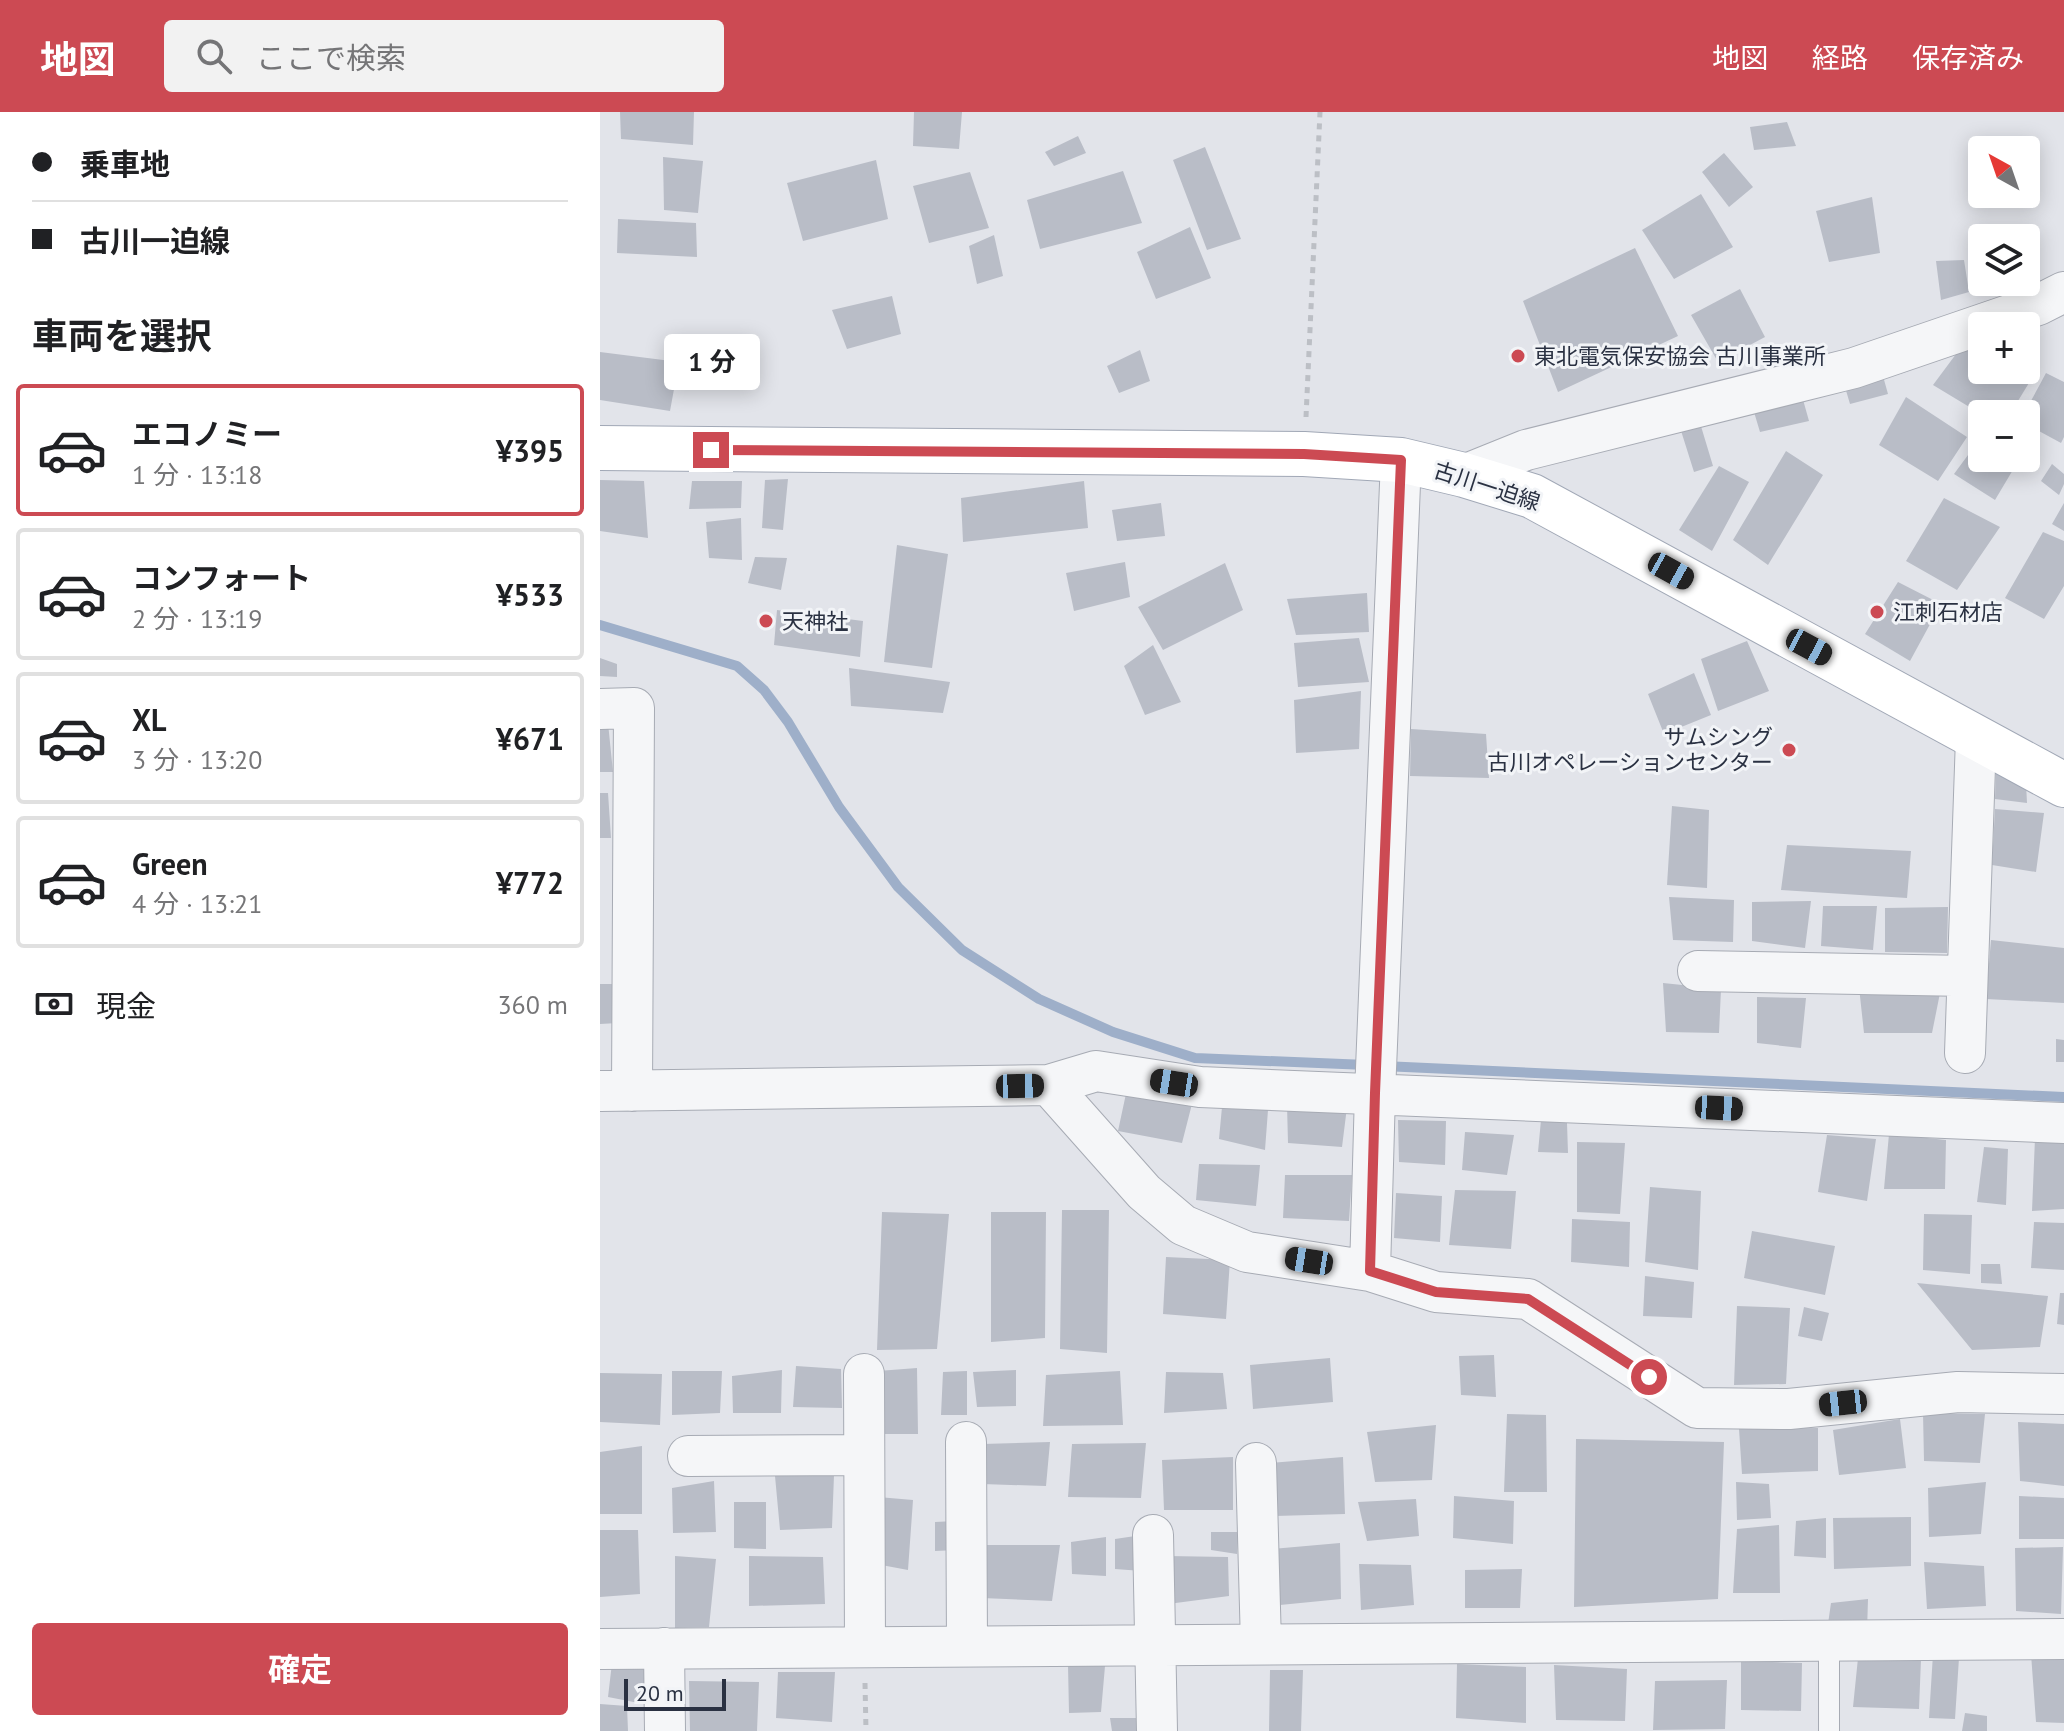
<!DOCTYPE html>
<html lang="ja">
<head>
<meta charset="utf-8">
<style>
  :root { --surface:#fff; --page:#f2f2f2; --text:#202124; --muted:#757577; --line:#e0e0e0; --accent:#cc4a53 }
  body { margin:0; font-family:"PT Sans","Noto Sans JP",sans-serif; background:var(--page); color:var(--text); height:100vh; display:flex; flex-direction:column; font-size:30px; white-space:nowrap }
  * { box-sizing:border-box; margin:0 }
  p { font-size:26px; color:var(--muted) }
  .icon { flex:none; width:44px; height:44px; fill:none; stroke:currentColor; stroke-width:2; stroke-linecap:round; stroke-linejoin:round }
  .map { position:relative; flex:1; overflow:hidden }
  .panel { display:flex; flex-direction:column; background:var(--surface); width:600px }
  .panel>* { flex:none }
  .guide { display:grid; align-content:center; height:176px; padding:0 32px; background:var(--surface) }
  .needle { width:52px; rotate:320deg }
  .fabs { position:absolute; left:1368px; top:24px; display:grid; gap:16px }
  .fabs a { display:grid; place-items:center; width:72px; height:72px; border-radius:8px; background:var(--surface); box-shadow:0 4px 20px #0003; font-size:40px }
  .scale { position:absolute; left:24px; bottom:20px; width:102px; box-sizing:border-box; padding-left:8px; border:4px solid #2a3142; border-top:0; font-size:22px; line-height:28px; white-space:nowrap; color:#2a3142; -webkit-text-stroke:6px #f2f4f7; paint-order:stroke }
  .end { position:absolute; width:36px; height:36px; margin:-18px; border:10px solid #cc4a53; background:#fff; box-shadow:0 0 0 4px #fff }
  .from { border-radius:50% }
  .bubble { position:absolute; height:56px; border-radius:8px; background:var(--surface); box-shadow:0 4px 20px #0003; font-size:26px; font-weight:700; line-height:56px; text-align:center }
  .car { position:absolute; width:24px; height:48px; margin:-24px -12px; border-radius:10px; box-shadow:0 0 6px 2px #0007; background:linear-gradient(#222 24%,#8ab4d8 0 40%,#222 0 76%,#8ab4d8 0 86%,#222 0) }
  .guide b { display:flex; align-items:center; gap:28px; height:76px; font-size:30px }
  .guide b+b { border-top:2px solid var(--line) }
  .guide i { width:20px; height:20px; background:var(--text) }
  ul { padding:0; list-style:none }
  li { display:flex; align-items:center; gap:24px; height:132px; margin:0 16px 12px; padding:0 16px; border:4px solid var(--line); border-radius:8px }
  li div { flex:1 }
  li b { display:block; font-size:30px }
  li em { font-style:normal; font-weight:700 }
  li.on { border-color:var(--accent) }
  li>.icon { width:72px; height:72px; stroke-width:1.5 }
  h2 { padding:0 32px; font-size:36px; line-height:96px }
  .pay { display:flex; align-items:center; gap:20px; height:88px; padding:0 32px; font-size:30px }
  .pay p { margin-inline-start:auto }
  .button { display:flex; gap:16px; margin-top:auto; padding:16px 32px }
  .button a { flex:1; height:92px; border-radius:8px; background:var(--accent); color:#fff; font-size:32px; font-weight:700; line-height:92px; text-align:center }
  header { display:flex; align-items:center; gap:48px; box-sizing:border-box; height:112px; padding:0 40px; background:var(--accent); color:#fff }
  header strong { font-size:38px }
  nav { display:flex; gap:44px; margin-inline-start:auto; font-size:28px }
  .search { width:560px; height:72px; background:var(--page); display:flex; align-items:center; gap:20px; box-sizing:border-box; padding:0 28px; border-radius:8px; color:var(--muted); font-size:30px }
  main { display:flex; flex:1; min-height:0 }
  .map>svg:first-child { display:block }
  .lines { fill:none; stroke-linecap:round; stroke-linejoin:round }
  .stream { stroke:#9eafc9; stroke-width:10 }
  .building { fill:#b9bdc7 }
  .lane-casing { stroke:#a7abb4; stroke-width:22 }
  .street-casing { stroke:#a7abb4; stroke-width:42 }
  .primary-casing { stroke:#a1a8b6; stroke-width:46 }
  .path { stroke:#bcbfc5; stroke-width:5; stroke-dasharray:6 6; stroke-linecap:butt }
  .lane { stroke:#f5f6f8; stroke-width:20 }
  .street { stroke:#f5f6f8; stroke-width:40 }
  .primary { stroke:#fff; stroke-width:44 }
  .route { stroke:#cc4a53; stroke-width:10 }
  .poi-dot { fill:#cc4a53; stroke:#f2f4f7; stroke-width:3 }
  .labels { text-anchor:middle; stroke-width:6; stroke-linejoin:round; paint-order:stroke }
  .poi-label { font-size:22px; fill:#2a3142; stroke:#f2f4f7; text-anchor:start }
  .street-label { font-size:22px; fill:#2a3142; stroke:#f2f4f7 }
</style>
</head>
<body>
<header>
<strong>地図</strong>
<div class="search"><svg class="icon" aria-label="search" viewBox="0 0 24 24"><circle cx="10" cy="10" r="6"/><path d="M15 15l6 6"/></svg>ここで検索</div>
<nav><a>地図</a><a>経路</a><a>保存済み</a></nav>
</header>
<main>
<section class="panel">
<div class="guide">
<b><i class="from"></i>乗車地</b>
<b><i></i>古川一迫線</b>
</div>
<h2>車両を選択</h2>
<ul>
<li class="on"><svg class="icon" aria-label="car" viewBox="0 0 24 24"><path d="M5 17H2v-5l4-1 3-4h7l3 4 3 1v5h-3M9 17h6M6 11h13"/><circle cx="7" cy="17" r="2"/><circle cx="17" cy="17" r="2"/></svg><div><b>エコノミー</b><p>1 分 · 13:18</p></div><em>¥395</em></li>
<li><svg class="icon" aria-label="car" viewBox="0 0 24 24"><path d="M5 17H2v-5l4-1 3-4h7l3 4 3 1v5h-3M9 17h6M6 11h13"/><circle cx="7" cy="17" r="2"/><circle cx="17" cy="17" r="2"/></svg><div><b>コンフォート</b><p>2 分 · 13:19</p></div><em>¥533</em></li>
<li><svg class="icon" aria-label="car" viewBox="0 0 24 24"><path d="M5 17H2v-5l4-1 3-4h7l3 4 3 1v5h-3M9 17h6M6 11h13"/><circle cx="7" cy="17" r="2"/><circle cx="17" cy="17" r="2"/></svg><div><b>XL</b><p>3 分 · 13:20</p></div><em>¥671</em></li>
<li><svg class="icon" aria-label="car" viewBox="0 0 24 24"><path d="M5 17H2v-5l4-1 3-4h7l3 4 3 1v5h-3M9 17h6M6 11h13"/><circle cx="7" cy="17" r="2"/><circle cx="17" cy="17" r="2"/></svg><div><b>Green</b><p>4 分 · 13:21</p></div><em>¥772</em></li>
</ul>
<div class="pay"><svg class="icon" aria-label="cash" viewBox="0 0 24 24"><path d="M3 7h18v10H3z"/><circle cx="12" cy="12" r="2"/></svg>現金<p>360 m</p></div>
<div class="button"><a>確定</a></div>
</section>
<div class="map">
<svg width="1464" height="1619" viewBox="0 0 1464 1619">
  <rect width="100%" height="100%" fill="#e2e4ea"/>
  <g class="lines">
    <path class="stream" d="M0,513L137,554L164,578L188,610L239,695L298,775L362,838L439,887L513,920L595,946L767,953
      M783,954L1464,985"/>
  </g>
  <path class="building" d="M20,0H94L93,33L21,27Z
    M314,0H362L359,37L313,34Z
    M1187,10L1196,34L1154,38L1150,15Z
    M478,24L486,41L454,54L445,40Z
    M605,35L641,127L607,138L573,48Z
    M1124,41L1153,75L1129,95L1102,60Z
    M63,45L103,49L98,101L64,98Z
    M276,48L288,107L203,129L187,71Z
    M523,59L542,111L440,137L427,88Z
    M370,60L389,116L329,131L313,74Z
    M1101,82L1133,135L1074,167L1042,118Z
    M1272,85L1280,141L1229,150L1216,99Z
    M18,107L96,111L97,145L17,141Z
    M590,115L611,166L556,187L537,140Z
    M394,123L403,164L377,172L369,134Z
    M1035,136L1078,224L958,280L923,189Z
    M1364,148L1369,180L1341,188L1336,149Z
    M1140,177L1165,225L1118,250L1091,203Z
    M292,184L301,222L247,237L232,198Z
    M1362,234L1382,243V258H1414L1432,266L1410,302H1381L1333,273Z
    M540,238L550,269L519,281L507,254Z
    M0,240L79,250L70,299L0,288Z
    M1281,257L1288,282L1250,292L1242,265Z
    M1446,261L1464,270V325L1461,331L1426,312V302H1424Z
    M1200,277L1209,309L1160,320L1151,290Z
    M1306,285L1367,325L1338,369L1279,333Z
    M1097,301L1113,354L1094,360L1077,306Z
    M1382,324V346H1420L1395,388L1354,362Z
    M1186,339L1223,363L1168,453L1133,428Z
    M1452,352L1464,362V372L1459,383L1441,369Z
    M1119,354L1149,370L1112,439L1079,418Z
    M188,367L183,418L162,416L165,368Z
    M0,368L44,369L48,426L0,419Z
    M92,369H142L141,396L89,397Z
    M484,369L488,416L363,430L361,386Z
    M1344,386L1400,415L1357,478L1306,449Z
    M561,391L565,424L517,429L512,398Z
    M1464,391V419L1452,412Z
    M141,406L142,448L109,446L106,410Z
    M1443,420L1464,429V474L1444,507L1405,486Z
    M297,433L348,442L332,556L284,550Z
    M155,445L187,446L181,478L148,471Z
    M525,450L530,485L474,499L466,461Z
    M625,451L643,498L563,538L538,495Z
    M1298,470L1341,492L1310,549L1265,522Z
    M767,481L769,520L696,523L687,487Z
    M177,498L263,509L260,545L174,533Z
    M759,526L769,570L698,575L694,531Z
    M1147,529L1169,579L1118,599L1101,547Z
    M553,533L581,590L545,603L524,554Z
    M0,546L17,552V565L0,564Z
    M249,556L350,570L343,601L251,594Z
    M1094,561L1111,603L1064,622L1048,582Z
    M761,579L759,637L696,641L694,588Z
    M0,611H8L13,660H0Z
    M811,617L886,622L889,666L810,664Z
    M1396,657L1426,671L1427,691L1395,687Z
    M0,681H8L11,726H0Z
    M1072,694L1109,698L1107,776L1067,773Z
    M1395,697L1444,701L1436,760L1392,753Z
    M1187,733L1311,739L1307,786L1181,778Z
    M1069,785L1134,788L1133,830L1073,828Z
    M1211,789L1205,836L1152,829V790Z
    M1223,794H1277L1273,838L1221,834Z
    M1348,795L1347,841L1285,840V796Z
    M1391,828L1464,836V891L1386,887Z
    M1063,871L1121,877L1119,921L1066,920Z
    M0,872H22L18,911L0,912Z
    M1259,875L1341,876L1332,921H1264Z
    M1157,885L1206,886L1201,936L1157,931Z
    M1456,927L1464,928V950H1456Z
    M527,977L593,988L582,1031L518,1019Z
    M687,993L747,995L742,1035L688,1031Z
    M622,995L668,998L665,1038L619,1027Z
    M798,1008L846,1009L845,1053L799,1050Z
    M941,1008L967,1011L968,1041L938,1040Z
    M865,1020L914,1023L907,1063L862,1058Z
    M1289,1022L1346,1028L1345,1077H1284Z
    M1227,1023L1276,1027L1267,1089L1218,1080Z
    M1435,1026L1464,1029V1097L1432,1099Z
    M977,1030L1025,1031L1020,1102L977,1100Z
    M1384,1035L1408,1037L1406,1093L1377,1090Z
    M599,1052L660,1053L656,1094L596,1088Z
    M685,1063H752L749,1109L683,1106Z
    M1050,1075L1101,1079L1098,1158L1045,1150Z
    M855,1078L916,1079L911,1137L849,1133Z
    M796,1081L842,1084L840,1130L794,1126Z
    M462,1098H509L507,1241L460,1237Z
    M282,1100L349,1102L337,1237L277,1238Z
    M391,1100H446L445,1226L391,1230Z
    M1324,1102L1372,1103L1370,1162L1323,1158Z
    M972,1107L1030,1110L1029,1155L971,1150Z
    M1434,1110L1464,1111V1158L1431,1156Z
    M1152,1119L1235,1134L1225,1183L1144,1166Z
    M566,1145L630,1148L626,1207L563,1202Z
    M1381,1152H1400L1402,1172L1381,1171Z
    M1045,1164L1094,1170L1092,1206L1043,1204Z
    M1317,1171L1448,1184L1440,1235L1372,1238Z
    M1460,1181H1464V1213L1457,1212Z
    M1137,1194L1190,1196L1186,1272L1134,1273Z
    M1204,1195L1229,1201L1222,1229L1198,1224Z
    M894,1243L896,1285L861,1283L859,1244Z
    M730,1246L733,1290L653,1297L650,1253Z
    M196,1254L241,1257L242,1296L193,1295Z
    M317,1256L318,1322H280L278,1259Z
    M182,1258L181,1301H133L132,1264Z
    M416,1258V1294L377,1295L373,1260Z
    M72,1259H122L120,1301L72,1303Z
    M367,1259V1303H341L343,1260Z
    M520,1259L523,1313L443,1314L446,1263Z
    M566,1260L623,1261L627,1297L564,1301Z
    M0,1261L62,1262L60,1313L0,1310Z
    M1323,1301L1385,1302L1380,1351L1324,1349Z
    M907,1302L946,1303L947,1380H904Z
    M1300,1307L1306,1356L1239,1363L1233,1318Z
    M1418,1310L1464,1312V1374L1420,1369Z
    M836,1313L832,1368L775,1370L767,1320Z
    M1218,1316V1359L1142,1362L1139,1317Z
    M976,1327L1124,1330L1118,1487L974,1495Z
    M450,1330L446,1374L382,1372V1332Z
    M546,1331L541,1386L468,1385L472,1332Z
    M42,1334V1402H0V1340Z
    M633,1345V1398H564L562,1348Z
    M743,1345L745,1402L675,1404L670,1351Z
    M234,1363L232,1416L180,1418L175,1364Z
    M114,1369L116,1420L73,1421L72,1376Z
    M1136,1370L1169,1372L1171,1406L1137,1408Z
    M1386,1370L1381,1422L1329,1425L1328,1376Z
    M854,1384L914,1389L913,1432L853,1426Z
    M1419,1384L1464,1386V1427H1419Z
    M278,1385L313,1388L308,1458L276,1452Z
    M816,1387L819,1424L767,1429L758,1390Z
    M134,1390H166V1437L134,1436Z
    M1311,1405V1454L1234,1457L1233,1406Z
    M1226,1406V1446L1194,1444L1196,1409Z
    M355,1409L357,1438L335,1439V1410Z
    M1179,1413L1180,1481H1133L1137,1417Z
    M0,1418H38L40,1482L0,1485Z
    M611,1420H638L637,1442L611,1438Z
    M542,1423V1459L515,1457V1427Z
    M506,1425V1464L472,1462L471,1430Z
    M740,1431L741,1487L680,1493L672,1437Z
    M386,1433H460L452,1489L382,1486Z
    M1463,1435L1461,1502L1416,1499L1415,1436Z
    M75,1444L116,1447L109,1515L75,1516Z
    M149,1444L223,1445L225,1492L149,1494Z
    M567,1444L628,1445L629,1484L568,1492Z
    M1324,1450L1384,1454L1386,1494L1327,1497Z
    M759,1452L811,1453L814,1493L761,1498Z
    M922,1457L920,1496H865V1458Z
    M1268,1487L1267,1520L1227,1519L1231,1491Z
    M1333,1542L1359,1546L1355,1607L1329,1606Z
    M1431,1542L1464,1543V1611L1436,1610Z
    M1258,1546L1321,1547L1319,1597L1253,1595Z
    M1141,1549L1202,1551L1201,1599L1141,1598Z
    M12,1551L48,1553L44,1592L8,1585Z
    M857,1552L926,1555V1611L856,1606Z
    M468,1553L505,1554L501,1600L469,1601Z
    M954,1553L1027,1557L1025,1609L956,1608Z
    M670,1558H703L701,1619H669Z
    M178,1560H235L232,1610L176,1606Z
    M1127,1568L1125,1617L1053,1618L1055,1569Z
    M89,1569L159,1570L157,1619H90Z
    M0,1592L27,1594L28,1619H0Z
    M1365,1601L1387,1604V1619H1362Z
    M510,1606H540V1619H512Z"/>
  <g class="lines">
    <defs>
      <path id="lane" d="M1229,1619V1528"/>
      <path id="street" d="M801,348L775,981L770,1159L836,1180L928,1187L1097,1296L1189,1297L1358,1280L1464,1282
        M864,363L926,338L1254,256L1438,193L1464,180
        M0,597L34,596L32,979
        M1098,859L1367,864
        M1365,941L1376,626
        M449,973L496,959L600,975L1464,1011
        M0,979L449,973L544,1080L583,1113L647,1140L770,1159
        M264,1262L265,1534
        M366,1330L367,1533
        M88,1344L264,1343
        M656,1351L661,1532
        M553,1423L557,1619
        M64,1536L65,1619
        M0,1537L1464,1527"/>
      <path id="primary" d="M0,336L704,342L801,348L864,363L932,384L1464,673"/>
    </defs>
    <use href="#lane" class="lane-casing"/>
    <use href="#street" class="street-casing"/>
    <use href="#primary" class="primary-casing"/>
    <path class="path" d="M706,305L720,0
      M265,1571L266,1619"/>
    <use href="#lane" class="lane"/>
    <use href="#street" class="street"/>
    <use href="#primary" class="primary"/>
  </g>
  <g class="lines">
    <path class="route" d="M111,338L704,342L801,348L775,981L770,1159L836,1180L928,1187L1049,1265"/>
  </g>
  <g class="poi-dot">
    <circle cx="918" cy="244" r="8"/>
    <circle cx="1277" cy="500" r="8"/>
    <circle cx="166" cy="509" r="8"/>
    <circle cx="1189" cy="638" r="8"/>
  </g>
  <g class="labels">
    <g class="poi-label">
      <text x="934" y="252">東北電気保安協会 古川事業所</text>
      <text x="1293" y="508">江刺石材店</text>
      <text x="182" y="517">天神社</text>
      <text x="1173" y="633" text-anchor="end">サムシング<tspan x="1173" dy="25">古川オペレーションセンター</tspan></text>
    </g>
    <g class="street-label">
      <text transform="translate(887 374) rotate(18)" y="8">古川一迫線</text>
    </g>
  </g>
</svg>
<div class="fabs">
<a><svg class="needle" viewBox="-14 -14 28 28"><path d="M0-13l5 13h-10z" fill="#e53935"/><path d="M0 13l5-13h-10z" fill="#757577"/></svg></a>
<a><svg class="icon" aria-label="layers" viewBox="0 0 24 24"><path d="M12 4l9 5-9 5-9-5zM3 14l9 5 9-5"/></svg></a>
<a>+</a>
<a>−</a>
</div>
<div class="scale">20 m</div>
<i class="end from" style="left:1049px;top:1265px"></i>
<i class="end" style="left:111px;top:338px"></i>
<div class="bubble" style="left:64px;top:222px;width:96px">1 分</div>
<i class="car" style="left:1071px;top:459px;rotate:119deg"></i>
<i class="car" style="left:1209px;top:535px;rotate:118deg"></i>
<i class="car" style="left:574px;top:971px;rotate:279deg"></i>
<i class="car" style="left:420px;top:974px;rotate:89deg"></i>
<i class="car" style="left:1119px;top:996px;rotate:93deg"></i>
<i class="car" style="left:709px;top:1149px;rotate:279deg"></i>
<i class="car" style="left:1243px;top:1291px;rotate:264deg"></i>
</div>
</main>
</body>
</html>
